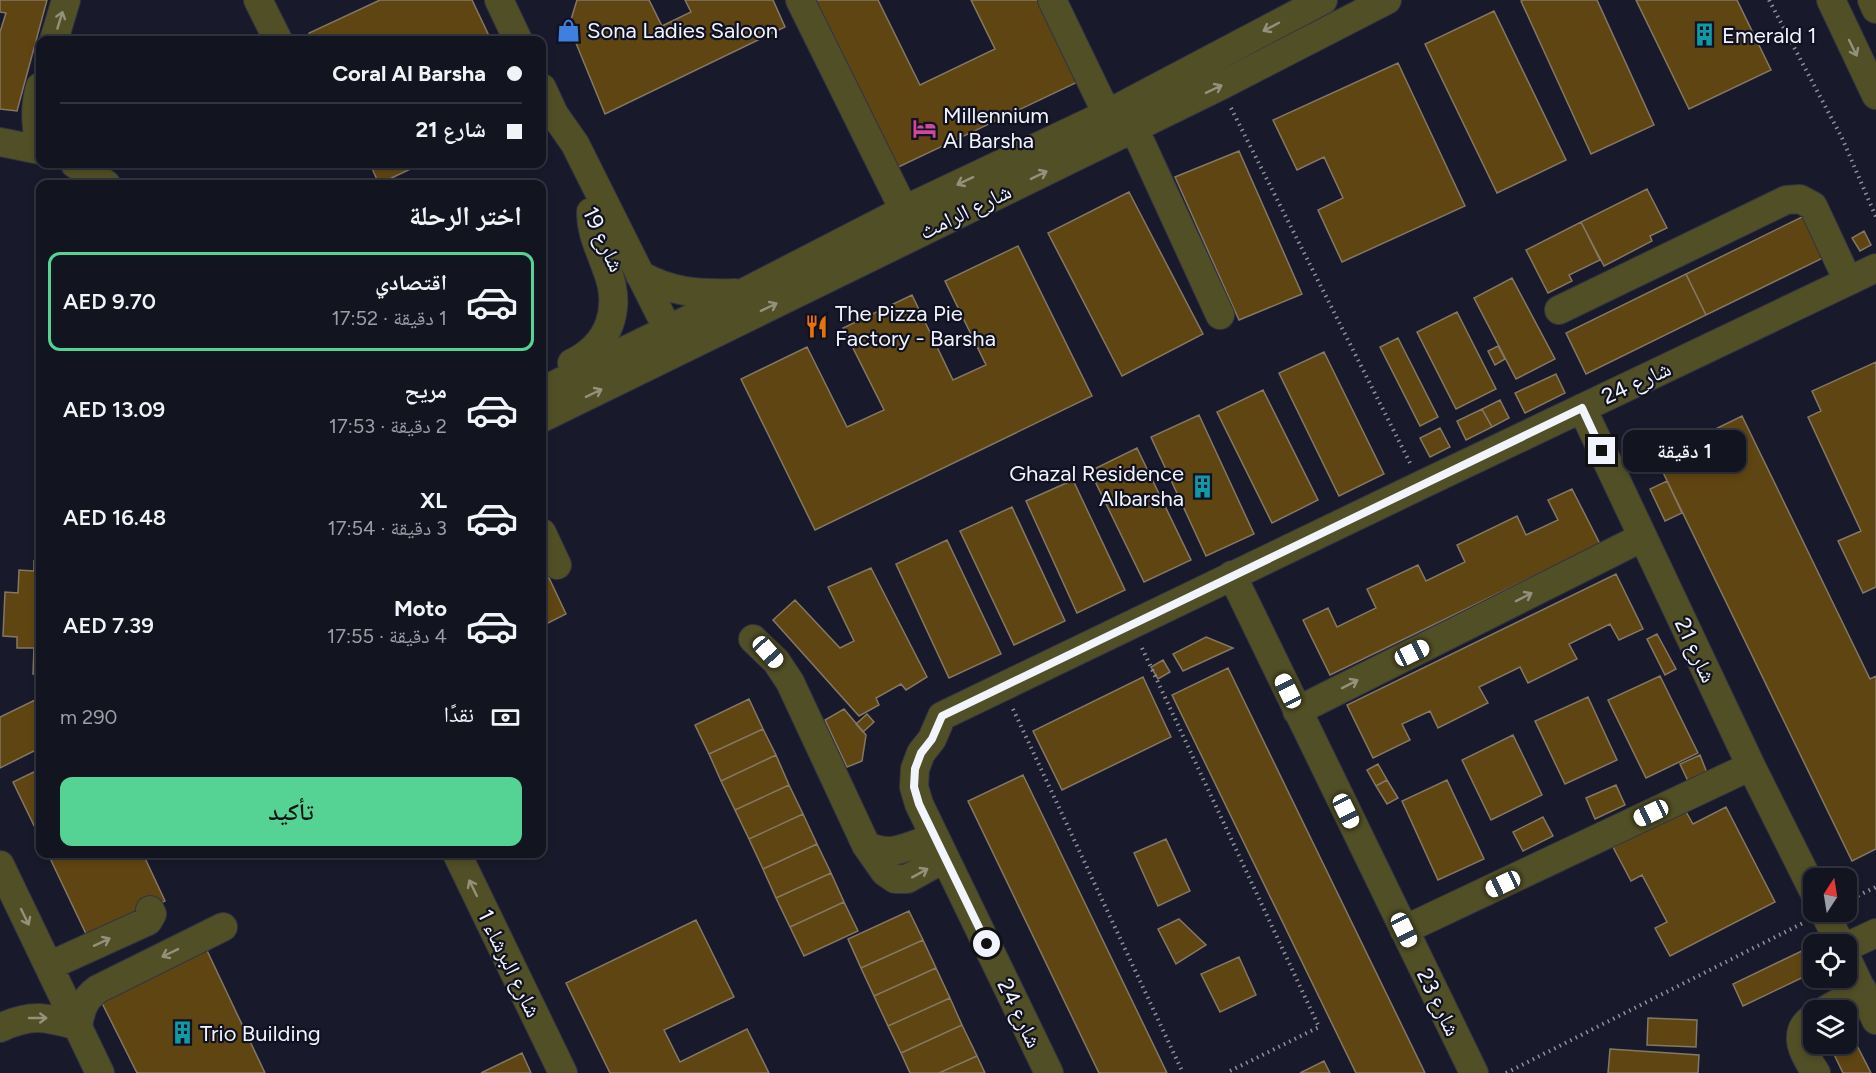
<!DOCTYPE html>
<html lang="ar">
<head>
<meta charset="utf-8">
<style>
  :root { --surface:#121420; --page:#1f212d; --text:#f1f3f6; --muted:#9c9ea5; --line:#31333e; --accent:#54d395 }
  body { margin:0; font-family:Figtree,"Noto Naskh Arabic",sans-serif; background:var(--page); color:var(--text); direction:rtl; height:100vh; display:flex; flex-direction:column; font-size:22px; white-space:nowrap }
  * { box-sizing:border-box; margin:0 }
  p { font-size:20px; color:var(--muted) }
  .icon { flex:none; width:33px; height:33px; fill:none; stroke:currentColor; stroke-width:2; stroke-linecap:round; stroke-linejoin:round }
  .map { position:relative; flex:1; overflow:hidden; direction:ltr }
  .panel { position:absolute; left:36px; top:180px; width:510px; height:678px; display:flex; flex-direction:column; background:var(--surface); border-radius:12px; box-shadow:0 3px 9px #0003,0 0 0 2px var(--line); direction:rtl }
  .panel>* { flex:none }
  .hud { position:absolute; left:36px; top:36px; width:510px; height:132px; border-radius:12px; box-shadow:0 3px 9px #0003,0 0 0 2px var(--line); direction:rtl; display:grid; align-content:center; height:132px; padding:0 24px; background:var(--surface) }
  .needle { width:39px; rotate:12deg }
  .controls { position:absolute; left:1803px; top:868px; display:grid; gap:12px }
  .controls a { display:grid; place-items:center; width:54px; height:54px; border-radius:12px; background:var(--surface); box-shadow:0 3px 9px #0003,0 0 0 2px var(--line); font-size:30px }
  .end { position:absolute; width:27px; height:27px; margin:-14px; border:8px solid #f2f4fd; background:#111; box-shadow:0 0 0 3px #111 }
  .from { border-radius:50% }
  .bubble { position:absolute; height:42px; border-radius:12px; background:var(--surface); box-shadow:0 3px 9px #0003,0 0 0 2px var(--line); font-size:20px; font-weight:600; line-height:42px; text-align:center; direction:rtl }
  .car { position:absolute; width:18px; height:36px; margin:-18px -9px; border-radius:8px; box-shadow:0 0 4px 2px #0007; background:linear-gradient(#fff 24%,#345 0 40%,#fff 0 76%,#345 0 86%,#fff 0) }
  .hud b { display:flex; align-items:center; gap:21px; height:57px; font-size:22px }
  .hud b+b { border-top:2px solid var(--line) }
  .hud i { width:15px; height:15px; background:var(--text) }
  ul { padding:0; list-style:none }
  li { display:flex; align-items:center; gap:18px; height:99px; margin:0 12px 9px; padding:0 12px; border:3px solid transparent; border-radius:12px }
  li div { flex:1 }
  li b { display:block; font-size:22px }
  li em { font-style:normal; font-weight:600 }
  li.active { border-color:var(--accent) }
  li>.icon { width:54px; height:54px; stroke-width:1.5 }
  h2 { padding:0 24px; font-size:27px; line-height:72px }
  .pay { display:flex; align-items:center; gap:15px; height:66px; padding:0 24px; font-size:22px }
  .pay p { margin-inline-start:auto }
  .action { display:flex; gap:12px; margin-top:auto; padding:12px 24px }
  .action a { flex:1; height:69px; border-radius:12px; background:var(--accent); color:#111; font-size:24px; font-weight:600; line-height:69px; text-align:center }
  .map>svg:first-child { display:block }
  .building { fill:#5f4512; stroke:#847764; stroke-width:1.5 }
  .lines { fill:none; stroke-linecap:round; stroke-linejoin:round }
  .minor-casing { stroke:#323444; stroke-width:30 }
  .path { stroke:#8e909c; stroke-width:4; stroke-dasharray:1.5 4.5; stroke-linecap:butt }
  .minor { stroke:#514f26; stroke-width:28 }
  .oneway { stroke:#91917c }
  .route { stroke:#f2f4fd; stroke-width:8 }
  .labels { text-anchor:middle; stroke-width:4.5; stroke-linejoin:round; paint-order:stroke }
  .poi-label { font-size:22px; fill:#f2f4fd; stroke:#101121; text-anchor:start }
  .street-label { font-size:22px; fill:#f2f4fd; stroke:#101121 }
</style>
</head>
<body>
<div class="map">
<svg width="1876" height="1073" viewBox="0 0 1876 1073">
  <rect width="100%" height="100%" fill="#181a2b"/>
  <path class="building" d="M0,0H47L17,111L0,109V32L6,13L0,12Z
    M380,0H472L491,40H312L309,33Z
    M577,0H649L662,26L691,12L685,0H773L785,27L605,114L569,26Z
    M810,0H878L920,85L995,49L971,0H1047L1086,78L890,171Z
    M1523,0H1597L1654,125L1591,154L1521,1Z
    M1636,0H1737L1771,70L1689,109Z
    M1494,11L1566,160L1497,193L1425,44Z
    M1398,63L1465,206L1342,262L1318,210L1343,198L1324,157L1297,170L1273,120Z
    M1239,151L1302,294L1239,320L1175,177Z
    M370,164H421L379,184Z
    M1647,189L1667,228L1650,236L1652,241L1604,266L1581,222Z
    M1129,192L1203,334L1122,376L1048,233Z
    M1810,213L1831,254L1706,315L1686,274Z
    M1581,222L1600,260L1569,275L1572,281L1548,293L1526,250Z
    M1864,231L1871,245L1860,251L1852,238Z
    M1018,246L1092,396L815,530L741,379L807,347L847,427L884,410L843,328L912,295L953,380L986,365L945,281Z
    M1686,274L1706,315L1586,374L1566,333Z
    M1512,278L1555,359L1516,379L1474,298Z
    M1457,312L1496,389L1456,409L1417,332Z
    M1398,338L1438,417L1420,426L1380,347Z
    M1498,346L1505,359L1495,365L1488,351Z
    M1324,352L1384,474L1339,496L1279,373Z
    M1876,362V587L1863,593L1838,541L1861,531L1808,417L1821,411L1812,391Z
    M1556,374L1565,393L1525,413L1515,393Z
    M1263,390L1318,500L1272,523L1217,412Z
    M1500,400L1509,418L1492,427L1482,409Z
    M1482,409L1492,427L1466,440L1457,421Z
    M1199,415L1254,534L1206,556L1151,437Z
    M1742,416L1870,679L1876,676V849L1852,861L1656,458Z
    M1440,428L1450,447L1430,457L1420,438Z
    M1137,448L1191,560L1144,582L1090,471Z
    M1073,480L1125,590L1077,613L1026,501Z
    M1667,481L1682,513L1665,521L1650,489Z
    M1572,489L1600,544L1330,675L1303,620L1328,608L1337,627L1376,608L1367,589L1418,565L1426,581L1465,562L1457,545L1517,516L1526,535L1558,520L1548,500Z
    M1012,507L1065,621L1014,645L960,531Z
    M947,540L1001,654L949,678L896,564Z
    M34,561L40,562V674H33L34,648H17V637L3,636L5,592L18,593L19,570L34,571Z
    M542,563L566,614L542,626Z
    M871,568L927,677L906,690L901,684L876,698L879,705L859,716L773,620L795,600L840,648L854,641L828,587Z
    M1616,574L1643,629L1619,640L1610,624L1569,644L1577,659L1528,683L1520,667L1479,687L1488,703L1438,728L1430,711L1402,724L1410,740L1373,758L1347,705Z
    M1657,634L1676,669L1665,675L1647,639Z
    M1206,637L1233,648L1183,671L1173,654Z
    M1163,660L1170,672L1158,679L1151,667Z
    M1228,668L1425,1073H1356L1172,695Z
    M1660,676L1698,753L1646,778L1608,700Z
    M1143,677L1171,737L1062,790L1033,731Z
    M1588,697L1617,760L1565,784L1535,721Z
    M749,699L763,729L709,754L695,725Z
    M35,700L39,708L40,707V748L0,768V717Z
    M844,709L866,735L862,761L847,767L825,720Z
    M867,714L874,722L863,732L856,724Z
    M763,729L776,755L721,781L709,754Z
    M1513,735L1542,795L1491,820L1462,760Z
    M776,755L789,785L735,810L721,781Z
    M1700,755L1707,773L1688,781L1680,764Z
    M1378,764L1387,780L1376,786L1367,770Z
    M40,769V838L13,782Z
    M1023,775L1167,1073H1099L968,801Z
    M1387,780L1398,798L1387,804L1376,786Z
    M1447,780L1484,859L1438,880L1402,801Z
    M789,785L803,814L749,839L735,810Z
    M1616,785L1625,805L1595,819L1586,798Z
    M1726,807L1775,902L1670,956L1655,928L1667,922L1642,875L1631,881L1613,847L1685,810L1693,824Z
    M803,814L817,844L763,869L749,839Z
    M1543,817L1553,836L1523,851L1513,832Z
    M1166,839L1190,891L1158,906L1134,853Z
    M817,844L831,873L776,898L763,869Z
    M48,854H143L165,901L88,938Z
    M831,873L844,902L790,927L776,898Z
    M844,902L858,931L804,956L790,927Z
    M909,911L923,940L861,968L848,939Z
    M1179,919L1206,945L1176,964L1158,929Z
    M696,920L734,997L664,1030L680,1062L747,1029L769,1073H610L566,983Z
    M202,940L265,1073H137L97,993Z
    M923,940L936,968L874,996L861,968Z
    M1808,948L1814,959V972L1743,1006L1733,984Z
    M1239,957L1256,995L1220,1012L1201,974Z
    M936,968L950,998L888,1026L874,996Z
    M950,998L962,1025L901,1053L888,1026Z
    M1648,1018L1697,1020L1696,1047L1647,1045Z
    M1846,1024L1871,1073H1843L1829,1044H1846Z
    M962,1025L977,1056L939,1073H910L901,1053Z
    M1610,1049L1699,1055L1698,1073H1608Z
    M522,1053L531,1073H481Z
    M977,1056L985,1073H939Z
    M1324,1061L1330,1073H1300Z"/>
  <g class="lines">
    <defs>
      <path id="minor" d="M258,0L278,40
        M499,0L518,40
        M800,0L904,210
        M1052,0L1107,114
        M1831,0L1876,95
        M1872,0L1876,9
        M54,40L66,0
        M40,87C34,108 36,126 40,148
        M542,88L554,114L575,144L676,346
        M1134,128L1220,315
        M0,142L40,150
        M75,164L106,184
        M640,275C673,293 698,294 735,293
        M1559,310L1786,200L1800,199L1813,206L1848,281
        M572,363C610,345 622,308 607,270C600,249 591,234 591,212
        M542,391L743,293L904,210L1107,114L1323,0
        M1582,408L1751,766L1814,892
        M542,418L1220,86L1387,0
        M542,533L557,565
        M1232,575L1474,1073
        M753,639L776,661L790,682L866,845L885,872L895,879H907L945,858
        M1297,711L1643,537
        M866,845C891,859 911,845 935,837
        M457,854L563,1073
        M0,865L100,1073
        M1824,912L1841,945
        M1404,930L1751,766
        M1846,947L1876,933
        M1846,957L1876,1020
        M49,966L148,921L152,914L150,910
        M1824,1011L1862,989
        M1814,1017C1790,1032 1804,1055 1816,1073
        M0,1028C31,1013 46,1017 78,1026C81,1009 84,999 98,989L223,927
        M1049,1073L919,804L914,787L915,769L921,753L932,739L942,716L1421,485L1876,268"/>
    </defs>
    <use href="#minor" class="minor-casing"/>
    <path class="path" d="M1769,0L1842,138L1876,217
      M1231,108L1410,463
      M1142,648L1319,1027L1226,1073
      M1013,709L1183,1073
      M1847,901L1876,887
      M1506,1073L1803,923"/>
    <use href="#minor" class="minor"/>
  </g>
  <defs><path id="oneway-shaft" d="M-6 0H5M1.5-3L5.5 0L1.5 3" fill="none" stroke-width="1.6" stroke-linecap="round" stroke-linejoin="round" transform="scale(1.5)"/></defs>
  <g class="oneway">
    <use href="#oneway-shaft" transform="translate(60 20) rotate(-73)"/>
    <use href="#oneway-shaft" transform="translate(1271 27) rotate(152)"/>
    <use href="#oneway-shaft" transform="translate(1853 48) rotate(64)"/>
    <use href="#oneway-shaft" transform="translate(1214 89) rotate(-26)"/>
    <use href="#oneway-shaft" transform="translate(1039 175) rotate(-26)"/>
    <use href="#oneway-shaft" transform="translate(965 181) rotate(155)"/>
    <use href="#oneway-shaft" transform="translate(769 307) rotate(-26)"/>
    <use href="#oneway-shaft" transform="translate(594 393) rotate(-26)"/>
    <use href="#oneway-shaft" transform="translate(1524 597) rotate(-27)"/>
    <use href="#oneway-shaft" transform="translate(1350 684) rotate(-27)"/>
    <use href="#oneway-shaft" transform="translate(920 873) rotate(-29)"/>
    <use href="#oneway-shaft" transform="translate(473 888) rotate(-116)"/>
    <use href="#oneway-shaft" transform="translate(25 917) rotate(64)"/>
    <use href="#oneway-shaft" transform="translate(102 942) rotate(-25)"/>
    <use href="#oneway-shaft" transform="translate(170 953) rotate(154)"/>
    <use href="#oneway-shaft" transform="translate(38 1018)"/>
  </g>
  <g class="lines">
    <path class="route" d="M987,944L919,804L914,787L915,769L921,753L932,739L942,716L1582,408L1602,451"/>
  </g>
  <defs>
    <symbol id="shop-bare" viewBox="-9 -9 18 18"><path d="M-5-2.5h2.3a2.7 3.5 0 0 1 5.4 0H5L5.5 6h-11ZM-1.5-2.5h3a1.5 2.3 0 0 0-3 0Z" fill="#3f7fe0" stroke="#101121" stroke-width="2.5" paint-order="stroke"/></symbol>
    <symbol id="building-bare" viewBox="-9 -9 18 18"><path d="M-4-6H4V6H1V3H-1V6H-4ZM-2.5-4.3h1.7v1.8h-1.7ZM.8-4.3h1.7v1.8H.8ZM-2.5-1h1.7V.8h-1.7ZM.8-1h1.7V.8H.8Z" fill="#0f9aa8" stroke="#101121" stroke-width="2.5" paint-order="stroke"/></symbol>
    <symbol id="hotel-bare" viewBox="-9 -9 18 18"><path d="M-6-4.5h1.5V1H6V5H4.5V3h-9V5H-6ZM-4 0a1.8 1.8 0 1 1 3.6 0ZM.5 0V-2.5h3Q6-2.5 6 0Z" fill="#d1479c" stroke="#101121" stroke-width="2.5" paint-order="stroke"/></symbol>
    <symbol id="restaurant-bare" viewBox="-9 -9 18 18"><path d="M-5-6h1v4h1v-4h1v4h1v-4h1v5L-1.5 .5V6h-2V.5L-5-1ZM5-6V6H3V1.5H1.5Q1.5-4 5-6Z" fill="#e8710a" stroke="#101121" stroke-width="2.5" paint-order="stroke"/></symbol>
  </defs>
  <g fill-rule="evenodd">
    <use href="#shop-bare" x="552" y="14" width="33" height="33"/>
    <use href="#building-bare" x="1688" y="18" width="33" height="33"/>
    <use href="#hotel-bare" x="908" y="112" width="33" height="33"/>
    <use href="#restaurant-bare" x="800" y="310" width="33" height="33"/>
    <use href="#building-bare" x="1186" y="470" width="33" height="33"/>
    <use href="#building-bare" x="166" y="1016" width="33" height="33"/>
  </g>
  <g class="labels">
    <g class="poi-label">
      <text x="587" y="38">Sona Ladies Saloon</text>
      <text x="1722" y="43">Emerald 1</text>
      <text x="943" y="123">Millennium<tspan x="943" dy="25">Al Barsha</tspan></text>
      <text x="835" y="321">The Pizza Pie<tspan x="835" dy="25">Factory - Barsha</tspan></text>
      <text x="1184" y="481" text-anchor="end">Ghazal Residence<tspan x="1184" dy="25">Albarsha</tspan></text>
      <text x="200" y="1041">Trio Building</text>
    </g>
    <g class="street-label">
      <text transform="translate(965 211) rotate(-26)" y="8">شارع الرامث</text>
      <text transform="translate(604 239) rotate(65)" y="8">شارع 19</text>
      <text transform="translate(1636 382) rotate(-25)" y="8">شارع 24</text>
      <text transform="translate(1696 650) rotate(65)" y="8">شارع 21</text>
      <text transform="translate(510 963) rotate(64)" y="8">شارع البرشاء 1</text>
      <text transform="translate(1439 1002) rotate(64)" y="8">شارع 23</text>
      <text transform="translate(1020 1013) rotate(64)" y="8">شارع 24</text>
    </g>
  </g>
</svg>
<div class="controls">
<a><svg class="needle" viewBox="-14 -14 28 28"><path d="M0-13l5 13h-10z" fill="#e53935"/><path d="M0 13l5-13h-10z" fill="#9c9ea5"/></svg></a>
<a><svg class="icon" aria-label="locate" viewBox="0 0 24 24"><circle cx="12" cy="12" r="6"/><path d="M12 2v4M12 18v4M2 12h4M18 12h4"/></svg></a>
<a><svg class="icon" aria-label="layers" viewBox="0 0 24 24"><path d="M12 4l9 5-9 5-9-5zM3 14l9 5 9-5"/></svg></a>
</div>
<i class="end from" style="left:987px;top:944px"></i>
<i class="end" style="left:1602px;top:451px"></i>
<div class="bubble" style="left:1623px;top:430px;width:123px">1 دقيقة</div>
<i class="car" style="left:768px;top:652px;rotate:138deg"></i>
<i class="car" style="left:1412px;top:653px;rotate:64deg"></i>
<i class="car" style="left:1288px;top:691px;rotate:334deg"></i>
<i class="car" style="left:1346px;top:811px;rotate:154deg"></i>
<i class="car" style="left:1651px;top:813px;rotate:245deg"></i>
<i class="car" style="left:1503px;top:884px;rotate:245deg"></i>
<i class="car" style="left:1404px;top:930px;rotate:154deg"></i>
<div class="hud">
<b><i class="from"></i>Coral Al Barsha</b>
<b><i></i>شارع 21</b>
</div>
<section class="panel">
<h2>اختر الرحلة</h2>
<ul>
<li class="active"><svg class="icon" aria-label="car" viewBox="0 0 24 24"><path d="M5 17H2v-5l4-1 3-4h7l3 4 3 1v5h-3M9 17h6M6 11h13"/><circle cx="7" cy="17" r="2"/><circle cx="17" cy="17" r="2"/></svg><div><b>اقتصادي</b><p>1 دقيقة · 17:52</p></div><em>AED 9.70</em></li>
<li><svg class="icon" aria-label="car" viewBox="0 0 24 24"><path d="M5 17H2v-5l4-1 3-4h7l3 4 3 1v5h-3M9 17h6M6 11h13"/><circle cx="7" cy="17" r="2"/><circle cx="17" cy="17" r="2"/></svg><div><b>مريح</b><p>2 دقيقة · 17:53</p></div><em>AED 13.09</em></li>
<li><svg class="icon" aria-label="car" viewBox="0 0 24 24"><path d="M5 17H2v-5l4-1 3-4h7l3 4 3 1v5h-3M9 17h6M6 11h13"/><circle cx="7" cy="17" r="2"/><circle cx="17" cy="17" r="2"/></svg><div><b>XL</b><p>3 دقيقة · 17:54</p></div><em>AED 16.48</em></li>
<li><svg class="icon" aria-label="car" viewBox="0 0 24 24"><path d="M5 17H2v-5l4-1 3-4h7l3 4 3 1v5h-3M9 17h6M6 11h13"/><circle cx="7" cy="17" r="2"/><circle cx="17" cy="17" r="2"/></svg><div><b>Moto</b><p>4 دقيقة · 17:55</p></div><em>AED 7.39</em></li>
</ul>
<div class="pay"><svg class="icon" aria-label="cash" viewBox="0 0 24 24"><path d="M3 7h18v10H3z"/><circle cx="12" cy="12" r="2"/></svg>نقدًا<p>290 m</p></div>
<div class="action"><a>تأكيد</a></div>
</section>
</div>
</body>
</html>
